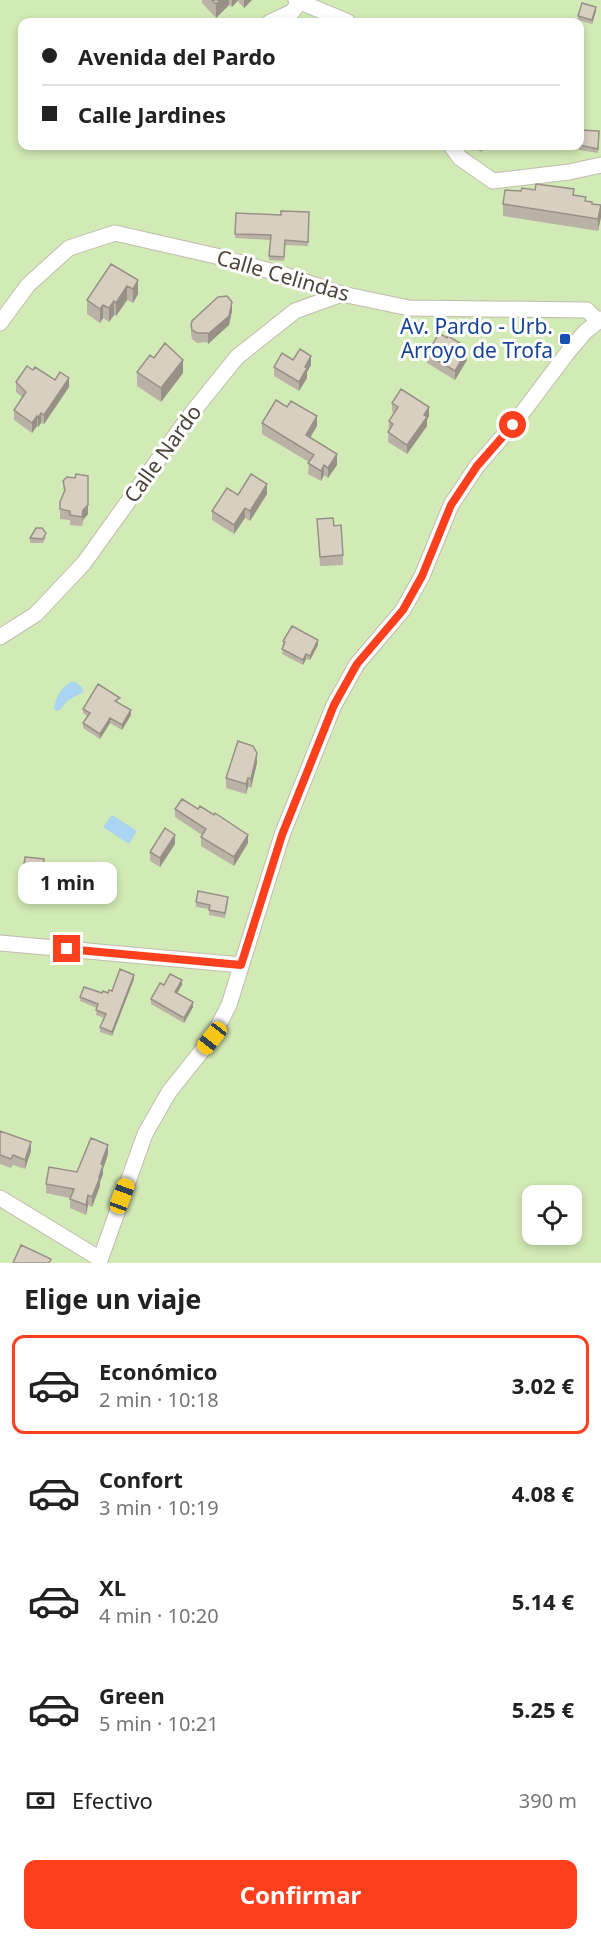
<!DOCTYPE html>
<html lang="es">
<head>
<meta charset="utf-8">
<style>
  :root { --surface:#fff; --page:#f6f6f6; --text:#222; --muted:#767676; --line:#e0e0e0; --accent:#fc3f1d }
  body { margin:0; font-family:"Noto Sans",sans-serif; background:var(--page); color:var(--text); height:100vh; display:flex; flex-direction:column; font-size:22px; white-space:nowrap }
  * { box-sizing:border-box; margin:0 }
  p { font-size:20px; color:var(--muted) }
  .icon { flex:none; width:33px; height:33px; fill:none; stroke:currentColor; stroke-width:2; stroke-linecap:round; stroke-linejoin:round }
  .map { position:relative; height:1263px; overflow:hidden }
  .panel { display:flex; flex-direction:column; background:var(--surface); flex:1 }
  .panel>* { flex:none }
  .hud { position:absolute; left:18px; top:18px; width:566px; height:132px; border-radius:12px; box-shadow:0 3px 9px #0003; display:grid; align-content:center; height:132px; padding:0 24px; background:var(--surface) }
  .controls { position:absolute; left:522px; top:1185px; display:grid; gap:12px }
  .controls a { display:grid; place-items:center; width:60px; height:60px; border-radius:12px; background:var(--surface); box-shadow:0 3px 9px #0003; font-size:30px }
  .end { position:absolute; width:27px; height:27px; margin:-14px; border:8px solid #fc3f1d; background:#fff; box-shadow:0 0 0 3px #fff }
  .from { border-radius:50% }
  .bubble { position:absolute; height:42px; border-radius:12px; background:var(--surface); box-shadow:0 3px 9px #0003; font-size:20px; font-weight:700; line-height:42px; text-align:center }
  .car { position:absolute; width:18px; height:36px; margin:-18px -9px; border-radius:8px; box-shadow:0 0 4px 2px #0007; background:linear-gradient(#f5c518 24%,#345 0 40%,#f5c518 0 76%,#345 0 86%,#f5c518 0) }
  .hud b { display:flex; align-items:center; gap:21px; height:57px; font-size:22px }
  .hud b+b { border-top:2px solid var(--line) }
  .hud i { width:15px; height:15px; background:var(--text) }
  ul { padding:0; list-style:none }
  li { display:flex; align-items:center; gap:18px; height:99px; margin:0 12px 9px; padding:0 12px; border:3px solid transparent; border-radius:12px }
  li div { flex:1 }
  li b { display:block; font-size:22px }
  li em { font-style:normal; font-weight:700 }
  li.on { border-color:var(--accent) }
  li>.icon { width:54px; height:54px; stroke-width:1.5 }
  h2 { padding:0 24px; font-size:27px; line-height:72px }
  .pay { display:flex; align-items:center; gap:15px; height:66px; padding:0 24px; font-size:22px }
  .pay p { margin-inline-start:auto }
  .action { display:flex; gap:12px; margin-top:auto; padding:12px 24px }
  .action a { flex:1; height:69px; border-radius:12px; background:var(--accent); color:#fff; font-size:24px; font-weight:700; line-height:69px; text-align:center }
  .map>svg:first-child { display:block }
  .green { fill:#d2eab5; fill-rule:evenodd }
  .water { fill:#a9d4f2 }
  .lines { fill:none; stroke-linecap:round; stroke-linejoin:round }
  .street-casing { stroke:#c2bbae; stroke-width:17 }
  .street { stroke:#fff; stroke-width:15 }
  .wall { fill:#bab2a6 }
  .shaded-wall { fill:#979187 }
  .building { fill:#d8cfc1; stroke:#979187; stroke-width:1.5 }
  .route { stroke:#fc3f1d; stroke-width:8 }
  .transit-dot { fill:#1a4fb4; stroke:#fff; stroke-width:2 }
  .labels { text-anchor:middle; stroke-width:6; stroke-linejoin:round; paint-order:stroke }
  .street-label { font-size:21px; fill:#4b4439; stroke:#fff }
  .transit-label { font-size:21px; fill:#164399; stroke:#fff; text-anchor:end }
</style>
</head>
<body>
<div class="map">
<svg width="601" height="1263" viewBox="0 0 601 1263">
  <rect width="100%" height="100%" fill="#f6f3ec"/>
  <path class="green" d="M0,0H601V1263H0ZM22,22H579V146H22ZM532,1196H572V1234H532Z"/>
  <path class="water" d="M72,682H75L82,687L83,692L67,701L60,710L56,711L54,707C57,697 61,686 72,682Z
    M112,815L137,831L129,844L103,827Z"/>
  <g class="lines">
    <defs>
      <path id="street" d="M296,0L348,22
        M270,22L292,12L300,2
        M451,146L460,158L493,181L569,172L601,165
        M0,323L28,285L69,248L115,233L216,256L288,276L342,294L409,308L587,310L598,321
        M0,637L36,614L84,563L191,414L237,357L295,311L342,294
        M0,943L241,965
        M0,1198L100,1259
        M99,1263L145,1134L169,1092L212,1038L229,1005L282,835L334,705L357,664L403,610L422,576L451,505L477,466L513,425L568,352L585,332L601,319"/>
    </defs>
    <use href="#street" class="street-casing"/>
    <use href="#street" class="street"/>
  </g>
  <path class="wall" d="M202,0H252L244,8L238,1L232,7L229,5L216,18L202,3Z
    M596,11L592,24L578,20V16Z
    M580,130L599,131L598,153L579,150Z
    M471,146H485L482,152L471,147Z
    M574,195L592,204L601,217L598,231L503,216V204Z
    M309,212L308,246L285,245L284,261L269,260L270,240L235,238L236,213L281,215Z
    M111,264L138,294L133,303L127,300L116,316L114,315L109,322L103,318L100,323L87,314V300Z
    M232,311L229,325L208,344L207,342L197,343L192,339L191,334V325Z
    M460,346L467,360L455,380L427,363V354Z
    M154,358L183,373L161,402L137,386V372Z
    M293,360L311,365L307,372V378L299,391L274,376V367Z
    M33,370L69,387L44,424L41,423L38,427L37,426L32,433L14,420V410L22,397L16,392V382Z
    M392,403L429,416L427,420V426L407,454L388,442L389,421L394,413L392,412Z
    M262,423L317,426L310,437L337,465L328,478L324,475L321,481L308,474L309,462L262,434Z
    M63,481L88,514L83,520L82,526L70,525V520L60,519V502L64,493Z
    M267,494L250,521L245,518L234,534L212,520V511L238,495Z
    M317,519L334,526L343,555V565L320,566Z
    M46,537L43,543H30V538Z
    M283,641L318,645L310,660L306,659L303,665L282,654Z
    M119,703L131,715L122,730L110,723L100,739L83,728V723L87,716L83,713V709L120,703Z
    M257,763L251,788L248,787L246,794L226,788V778Z
    M175,809H198L214,815L248,843L234,866L201,846V837L202,835L175,817Z
    M175,844L160,867L150,861V852Z
    M44,866L55,877L53,892H48L47,899L21,896V886Z
    M196,902H228L225,918L209,915V909L196,907Z
    M134,979L112,1036L100,1032V1027L104,1018L96,1015L97,1008L80,1001V997L108,993Z
    M164,985H182L177,993L193,1007L184,1023L151,1004V999Z
    M0,1131L31,1151L25,1169L13,1165L11,1168L0,1164Z
    M108,1154L103,1169V1174L100,1182V1186L92,1207L88,1205L86,1215L70,1208V1198L46,1193V1184L77,1172Z"/>
  <path class="shaded-wall" d="M220,0H229V5L216,18V4Z
    M232,0H238L232,7Z
    M244,0H252L244,8Z
    M596,7V11L592,24V20Z
    M601,205V217L598,231V219Z
    M138,280V294L133,303V289Z
    M127,286V300L116,316V303Z
    M114,301V315L109,322V308Z
    M232,302V311L229,325L208,344V334Z
    M103,305V318L100,323V309Z
    M467,350V360L455,380V371Z
    M311,356V365L307,372V378L299,391V382L305,367Z
    M183,360V373L161,402V388Z
    M69,378V387L44,424V415Z
    M429,407V416L427,420V426L407,454V445Z
    M41,413V423L38,427V418Z
    M37,416V426L32,433V423Z
    M317,416V426L306,445V435Z
    M337,454V465L328,478V468Z
    M324,465V475L321,481V471Z
    M267,484V494L250,521V511Z
    M88,505V514L83,520L82,526L83,510Z
    M245,508V518L234,534V525Z
    M318,640V645L310,660V656Z
    M306,654V659L303,665V660Z
    M131,710V715L122,730V725Z
    M110,718V723L100,739V734Z
    M257,753V763L251,788V779Z
    M248,778V787L246,794V784Z
    M175,835V844L160,867V858Z
    M248,835V843L234,866V857Z
    M55,868V877L53,892V883Z
    M134,975V979L112,1036V1032Z
    M182,980V985L175,997V992Z
    M193,1002V1007L184,1023V1018Z
    M31,1142V1151L25,1169V1160Z
    M108,1145V1154L103,1169V1174L100,1182V1186L92,1207V1197L101,1164Z
    M88,1195V1205L86,1215V1205Z"/>
  <path class="building" d="M212,0H220L216,4Z
    M582,3L596,7L592,20L578,16Z
    M580,130L599,131L598,149L579,145Z
    M536,184L574,189L573,195L586,197L585,201L592,202V204L601,205L598,219L503,204L505,190L521,191L522,188L535,190Z
    M281,211L309,212L308,242L285,240L284,257L269,256L271,235L235,234L236,213L281,215Z
    M111,264L138,280L133,289L127,286L116,303L114,301L109,308L103,305L100,309L87,300Z
    M227,296L232,302L229,316L208,334L207,333H197L192,330L191,325L192,321L218,297Z
    M439,333L447,338L448,336L460,343L459,345L467,350L455,371L427,354Z
    M165,343L183,360L161,388L137,372L150,355L154,358Z
    M300,349L311,356L305,367L307,368L299,382L274,367L282,353L293,360Z
    M27,366L33,370L35,367L55,380L60,372L69,378L44,415L41,413L38,418L37,416L32,423L14,410L26,392L16,382Z
    M401,389L429,407L424,415L427,417L407,445L388,432L393,424L389,421L398,407L392,403Z
    M276,400L287,407L291,401L317,416L306,435L337,454L328,468L324,465L321,471L308,463L314,455L262,423Z
    M76,474L88,476V505L83,510L82,517L70,515V511L60,509V502L65,490L63,481L67,477L75,478Z
    M251,474L267,484L250,511L245,508L234,525L212,511L227,488L238,495Z
    M333,518L334,526L341,525L343,555L320,557L317,519Z
    M36,528H42L46,533L43,539L30,538Z
    M292,626L318,640L310,656L306,654L303,660L282,649L285,642L283,641Z
    M98,684L120,698L115,701L131,710L122,725L110,718L100,734L83,723L90,713L83,709Z
    M238,741L253,746L257,753L251,779L248,778L246,784L226,778Z
    M182,799L198,809L200,806L214,815L215,813L248,835L234,857L201,837L206,829L175,809Z
    M165,828L175,835L160,858L150,852Z
    M25,857L44,859L43,866L55,868L53,883L48,882L47,890L21,886Z
    M198,891L228,897L225,913L209,910L210,905L196,902Z
    M120,969L134,975L112,1032L100,1027L106,1014L96,1010L98,1004L80,997L84,987L102,993L103,991L108,993L109,990L112,991Z
    M170,974L182,980L175,992L193,1002L184,1018L151,999L160,983L164,985Z
    M0,1131L31,1142L25,1160L13,1155L11,1159L0,1155Z
    M91,1138L108,1145L101,1164L103,1165L99,1177H100L92,1197L88,1195L86,1205L70,1199L74,1189L46,1184L49,1167L77,1172Z
    M21,1245L51,1259L49,1263H13Z"/>
  <g class="lines">
    <path class="route" d="M67,949L241,965L282,835L334,705L357,664L403,610L422,576L451,505L477,466L513,425"/>
  </g>
  <rect class="transit-dot" x="559" y="333" width="12" height="12" rx="3"/>
  <g class="labels">
    <g class="street-label">
      <text transform="translate(283 276) rotate(16)" y="7">Calle Celindas</text>
      <text transform="translate(163 454) rotate(-54)" y="7">Calle Nardo</text>
    </g>
    <g class="transit-label">
      <text x="553" y="334">Av. Pardo - Urb.<tspan x="553" dy="24">Arroyo de Trofa</tspan></text>
    </g>
  </g>
</svg>
<div class="controls">
<a><svg class="icon" aria-label="locate" viewBox="0 0 24 24"><circle cx="12" cy="12" r="6"/><path d="M12 2v4M12 18v4M2 12h4M18 12h4"/></svg></a>
</div>
<i class="end from" style="left:513px;top:425px"></i>
<i class="end" style="left:67px;top:949px"></i>
<div class="bubble" style="left:18px;top:862px;width:99px">1 min</div>
<i class="car" style="left:212px;top:1038px;rotate:218deg"></i>
<i class="car" style="left:122px;top:1196px;rotate:20deg"></i>
<div class="hud">
<b><i class="from"></i>Avenida del Pardo</b>
<b><i></i>Calle Jardines</b>
</div>
</div>
<section class="panel">
<h2>Elige un viaje</h2>
<ul>
<li class="on"><svg class="icon" aria-label="car" viewBox="0 0 24 24"><path d="M5 17H2v-5l4-1 3-4h7l3 4 3 1v5h-3M9 17h6M6 11h13"/><circle cx="7" cy="17" r="2"/><circle cx="17" cy="17" r="2"/></svg><div><b>Económico</b><p>2 min · 10:18</p></div><em>3.02 €</em></li>
<li><svg class="icon" aria-label="car" viewBox="0 0 24 24"><path d="M5 17H2v-5l4-1 3-4h7l3 4 3 1v5h-3M9 17h6M6 11h13"/><circle cx="7" cy="17" r="2"/><circle cx="17" cy="17" r="2"/></svg><div><b>Confort</b><p>3 min · 10:19</p></div><em>4.08 €</em></li>
<li><svg class="icon" aria-label="car" viewBox="0 0 24 24"><path d="M5 17H2v-5l4-1 3-4h7l3 4 3 1v5h-3M9 17h6M6 11h13"/><circle cx="7" cy="17" r="2"/><circle cx="17" cy="17" r="2"/></svg><div><b>XL</b><p>4 min · 10:20</p></div><em>5.14 €</em></li>
<li><svg class="icon" aria-label="car" viewBox="0 0 24 24"><path d="M5 17H2v-5l4-1 3-4h7l3 4 3 1v5h-3M9 17h6M6 11h13"/><circle cx="7" cy="17" r="2"/><circle cx="17" cy="17" r="2"/></svg><div><b>Green</b><p>5 min · 10:21</p></div><em>5.25 €</em></li>
</ul>
<div class="pay"><svg class="icon" aria-label="cash" viewBox="0 0 24 24"><path d="M3 7h18v10H3z"/><circle cx="12" cy="12" r="2"/></svg>Efectivo<p>390 m</p></div>
<div class="action"><a>Confirmar</a></div>
</section>
</body>
</html>
